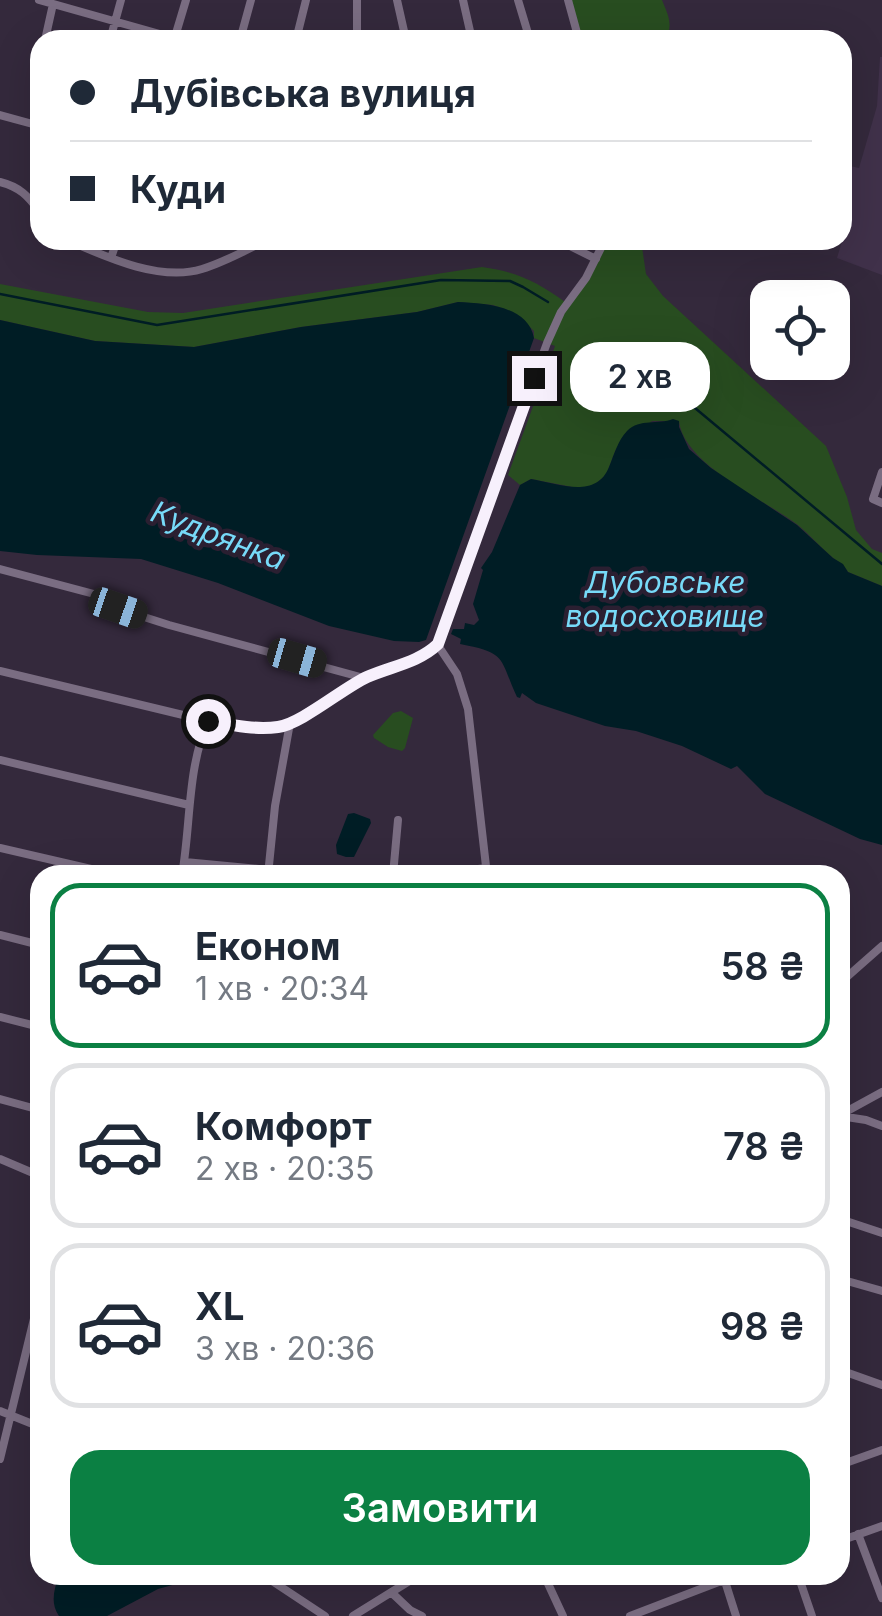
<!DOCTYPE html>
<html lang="uk">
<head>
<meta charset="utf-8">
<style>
  :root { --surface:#fff; --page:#f2f2f3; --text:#1f2937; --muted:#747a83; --line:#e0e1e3; --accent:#0b8043 }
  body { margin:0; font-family:Inter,sans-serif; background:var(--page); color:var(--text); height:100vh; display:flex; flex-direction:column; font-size:38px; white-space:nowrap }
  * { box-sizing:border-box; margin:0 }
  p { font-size:32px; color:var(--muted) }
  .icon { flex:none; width:55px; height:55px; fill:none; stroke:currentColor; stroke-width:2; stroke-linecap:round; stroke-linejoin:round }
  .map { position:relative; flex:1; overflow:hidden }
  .side { position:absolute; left:30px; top:865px; width:820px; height:720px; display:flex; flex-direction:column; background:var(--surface); border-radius:30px; box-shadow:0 10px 40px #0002 }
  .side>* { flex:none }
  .top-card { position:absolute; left:30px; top:30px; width:822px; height:220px; border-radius:30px; box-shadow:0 10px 40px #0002; display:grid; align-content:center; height:220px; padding:0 40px; background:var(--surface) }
  .buttons { position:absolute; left:750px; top:280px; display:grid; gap:20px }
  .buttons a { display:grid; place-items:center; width:100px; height:100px; border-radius:20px; background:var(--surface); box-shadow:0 10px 40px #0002; font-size:50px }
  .end { position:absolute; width:45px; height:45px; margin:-22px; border:12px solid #f7f0fc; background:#111; box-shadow:0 0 0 5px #111 }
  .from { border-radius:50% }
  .bubble { position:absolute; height:70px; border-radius:30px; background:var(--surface); box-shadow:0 10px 40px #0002; font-size:32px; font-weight:600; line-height:70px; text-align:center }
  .car { position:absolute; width:30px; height:60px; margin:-30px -15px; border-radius:12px; box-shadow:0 0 8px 2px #0007; background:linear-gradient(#222 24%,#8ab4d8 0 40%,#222 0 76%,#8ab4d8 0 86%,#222 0) }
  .top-card b { display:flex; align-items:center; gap:35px; height:95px; font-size:38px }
  .top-card b+b { border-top:2px solid var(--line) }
  .top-card i { width:25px; height:25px; background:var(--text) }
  ul { padding:18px 0 0; list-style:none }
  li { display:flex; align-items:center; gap:30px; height:165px; margin:0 20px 15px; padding:0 20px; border:5px solid var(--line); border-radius:30px }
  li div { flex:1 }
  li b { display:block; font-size:38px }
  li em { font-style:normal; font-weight:600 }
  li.on { border-color:var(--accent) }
  li>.icon { width:90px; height:90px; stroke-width:1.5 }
  .action { display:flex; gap:20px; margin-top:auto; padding:20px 40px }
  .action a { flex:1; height:115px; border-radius:30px; background:var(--accent); color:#fff; font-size:40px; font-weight:600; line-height:115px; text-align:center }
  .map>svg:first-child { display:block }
  .built { fill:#40314a }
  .green { fill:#284d20 }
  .water { fill:#001d25 }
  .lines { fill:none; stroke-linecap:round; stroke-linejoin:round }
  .stream { stroke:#001d25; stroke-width:2.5 }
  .minor { stroke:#7a6d82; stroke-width:8 }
  .route { stroke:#f7f0fc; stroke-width:12 }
  .labels { text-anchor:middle; stroke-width:9; stroke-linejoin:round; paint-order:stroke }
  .water-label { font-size:30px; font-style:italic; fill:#77daf8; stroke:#2a1f31 }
</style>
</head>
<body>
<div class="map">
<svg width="882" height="1616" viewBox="0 0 882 1616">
  <rect width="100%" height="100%" fill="#34293c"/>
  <path class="built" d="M880,57H882V275L837,258L850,215L843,201V189L850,166L859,168L877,106Z"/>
  <path class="green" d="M571,0H662C668,15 674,25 665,40H582Z
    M608,240H641L646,274L663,296L826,446L847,497L856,530L872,549L882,553V586L848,572C843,564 839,563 832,557C820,547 810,535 798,525C764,499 684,465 679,421H652L616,449L606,475L593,486L578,488L531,479L520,485L508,475L555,346L534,338V331L520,317L507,310L493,305L458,302L417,312L301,327L194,347L95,341L0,320V284L148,312L183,313L482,267C517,272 536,281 565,302L588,279Z
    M401,711L413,718L405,748L402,751L388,747L374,738L373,735L393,713Z"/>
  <path class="water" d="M458,302C485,303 528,306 534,338L426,640L419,642L394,641L329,626L218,583L141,559L37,555L0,551V320L95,341L194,347L301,327L417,312Z
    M673,419L679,421V427L689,449L711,468L797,525L833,558L843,564L848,572L882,586V845L860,839L765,794L737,766L731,769L682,746L636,731L605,726L536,703L522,693L520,698L517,697C499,658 508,653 460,644L461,639L451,634L453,629H464L465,623L474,625L479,620L473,604L483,570L481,568L492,552L520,485L531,479C557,483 596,500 609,467C614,455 618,440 627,431C640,418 658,425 673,419Z
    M354,813L370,819L371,823L354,857H346L337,854L336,845L348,814Z
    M59,1575H181L176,1584L158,1589L107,1616H59C50,1603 54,1590 59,1575Z"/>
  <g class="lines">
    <path class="stream" d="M0,294L157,325L441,280L510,281L523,287L548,302
      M613,347L674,390
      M683,398L882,564"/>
    <path class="minor" d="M39,0L181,40
      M357,0V40
      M397,0L406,40
      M463,0L472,40
      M518,0L530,40
      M568,0L579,40
      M45,40L53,4
      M110,40L121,0
      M174,40L186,0
      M240,40L251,0
      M296,40L306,0
      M0,115L40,126
      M0,182C20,187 28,196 40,212
      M67,240C106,257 160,282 202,269C225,262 246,250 267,240
      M558,240L596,259
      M111,258L117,240
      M882,472L873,499L882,503
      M0,569L94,594L119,609L169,625L364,678
      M437,644L457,674L468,709L487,875
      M0,671L208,721L251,728H272L290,723L365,678L416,660L428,653L437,644L547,343L561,312L586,278L605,240
      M0,760L189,805
      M0,848L117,875
      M185,862L322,875
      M182,875C191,824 187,769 208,721
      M268,875L275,806L290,723
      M393,875L398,820
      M432,875L486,868
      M0,935L40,945
      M840,983L882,946
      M0,1017L40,1027
      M0,1099L40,1110
      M840,1115L882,1092
      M840,1116L866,1120L882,1126
      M0,1159L40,1176
      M840,1219L882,1233
      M840,1279L882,1291
      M840,1370L882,1385
      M0,1411L40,1427
      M0,1459L40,1294
      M840,1465L882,1450
      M858,1534L882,1598
      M840,1541L882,1526
      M263,1575L325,1616
      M544,1575L563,1616
      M723,1575L736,1616
      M798,1575L812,1616
      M392,1593L410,1610L422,1616
      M353,1616L419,1575
      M630,1616L737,1575"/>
  </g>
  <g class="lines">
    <path class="route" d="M208,721C231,725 255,730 278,727C301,724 343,688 367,677C392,666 418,663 438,644L534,378"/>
  </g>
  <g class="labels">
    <g class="water-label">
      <text transform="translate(218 536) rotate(21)" y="10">Кудрянка</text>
      <text x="665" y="593">Дубовське<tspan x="665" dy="34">водосховище</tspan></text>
    </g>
  </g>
</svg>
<div class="buttons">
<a><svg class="icon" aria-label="locate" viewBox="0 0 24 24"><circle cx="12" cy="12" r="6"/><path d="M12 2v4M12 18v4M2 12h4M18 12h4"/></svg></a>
</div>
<i class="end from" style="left:208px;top:721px"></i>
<i class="end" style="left:534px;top:378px"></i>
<div class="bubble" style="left:570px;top:342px;width:140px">2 хв</div>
<i class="car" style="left:118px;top:608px;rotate:109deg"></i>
<i class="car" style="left:297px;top:658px;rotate:106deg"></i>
<div class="top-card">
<b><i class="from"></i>Дубівська вулиця</b>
<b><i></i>Куди</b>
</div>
<section class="side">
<ul>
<li class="on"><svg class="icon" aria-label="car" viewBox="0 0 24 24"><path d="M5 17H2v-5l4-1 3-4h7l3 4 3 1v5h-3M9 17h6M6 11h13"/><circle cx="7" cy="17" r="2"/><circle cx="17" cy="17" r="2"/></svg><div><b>Економ</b><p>1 хв · 20:34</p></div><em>58 ₴</em></li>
<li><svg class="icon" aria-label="car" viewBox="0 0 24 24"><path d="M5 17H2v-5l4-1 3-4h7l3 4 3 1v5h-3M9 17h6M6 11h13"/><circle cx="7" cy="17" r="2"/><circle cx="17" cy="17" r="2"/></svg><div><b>Комфорт</b><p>2 хв · 20:35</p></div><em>78 ₴</em></li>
<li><svg class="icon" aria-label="car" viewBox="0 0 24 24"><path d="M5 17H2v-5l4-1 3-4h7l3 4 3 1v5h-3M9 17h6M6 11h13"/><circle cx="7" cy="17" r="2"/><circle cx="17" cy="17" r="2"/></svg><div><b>XL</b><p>3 хв · 20:36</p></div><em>98 ₴</em></li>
</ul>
<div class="action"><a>Замовити</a></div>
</section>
</div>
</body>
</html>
